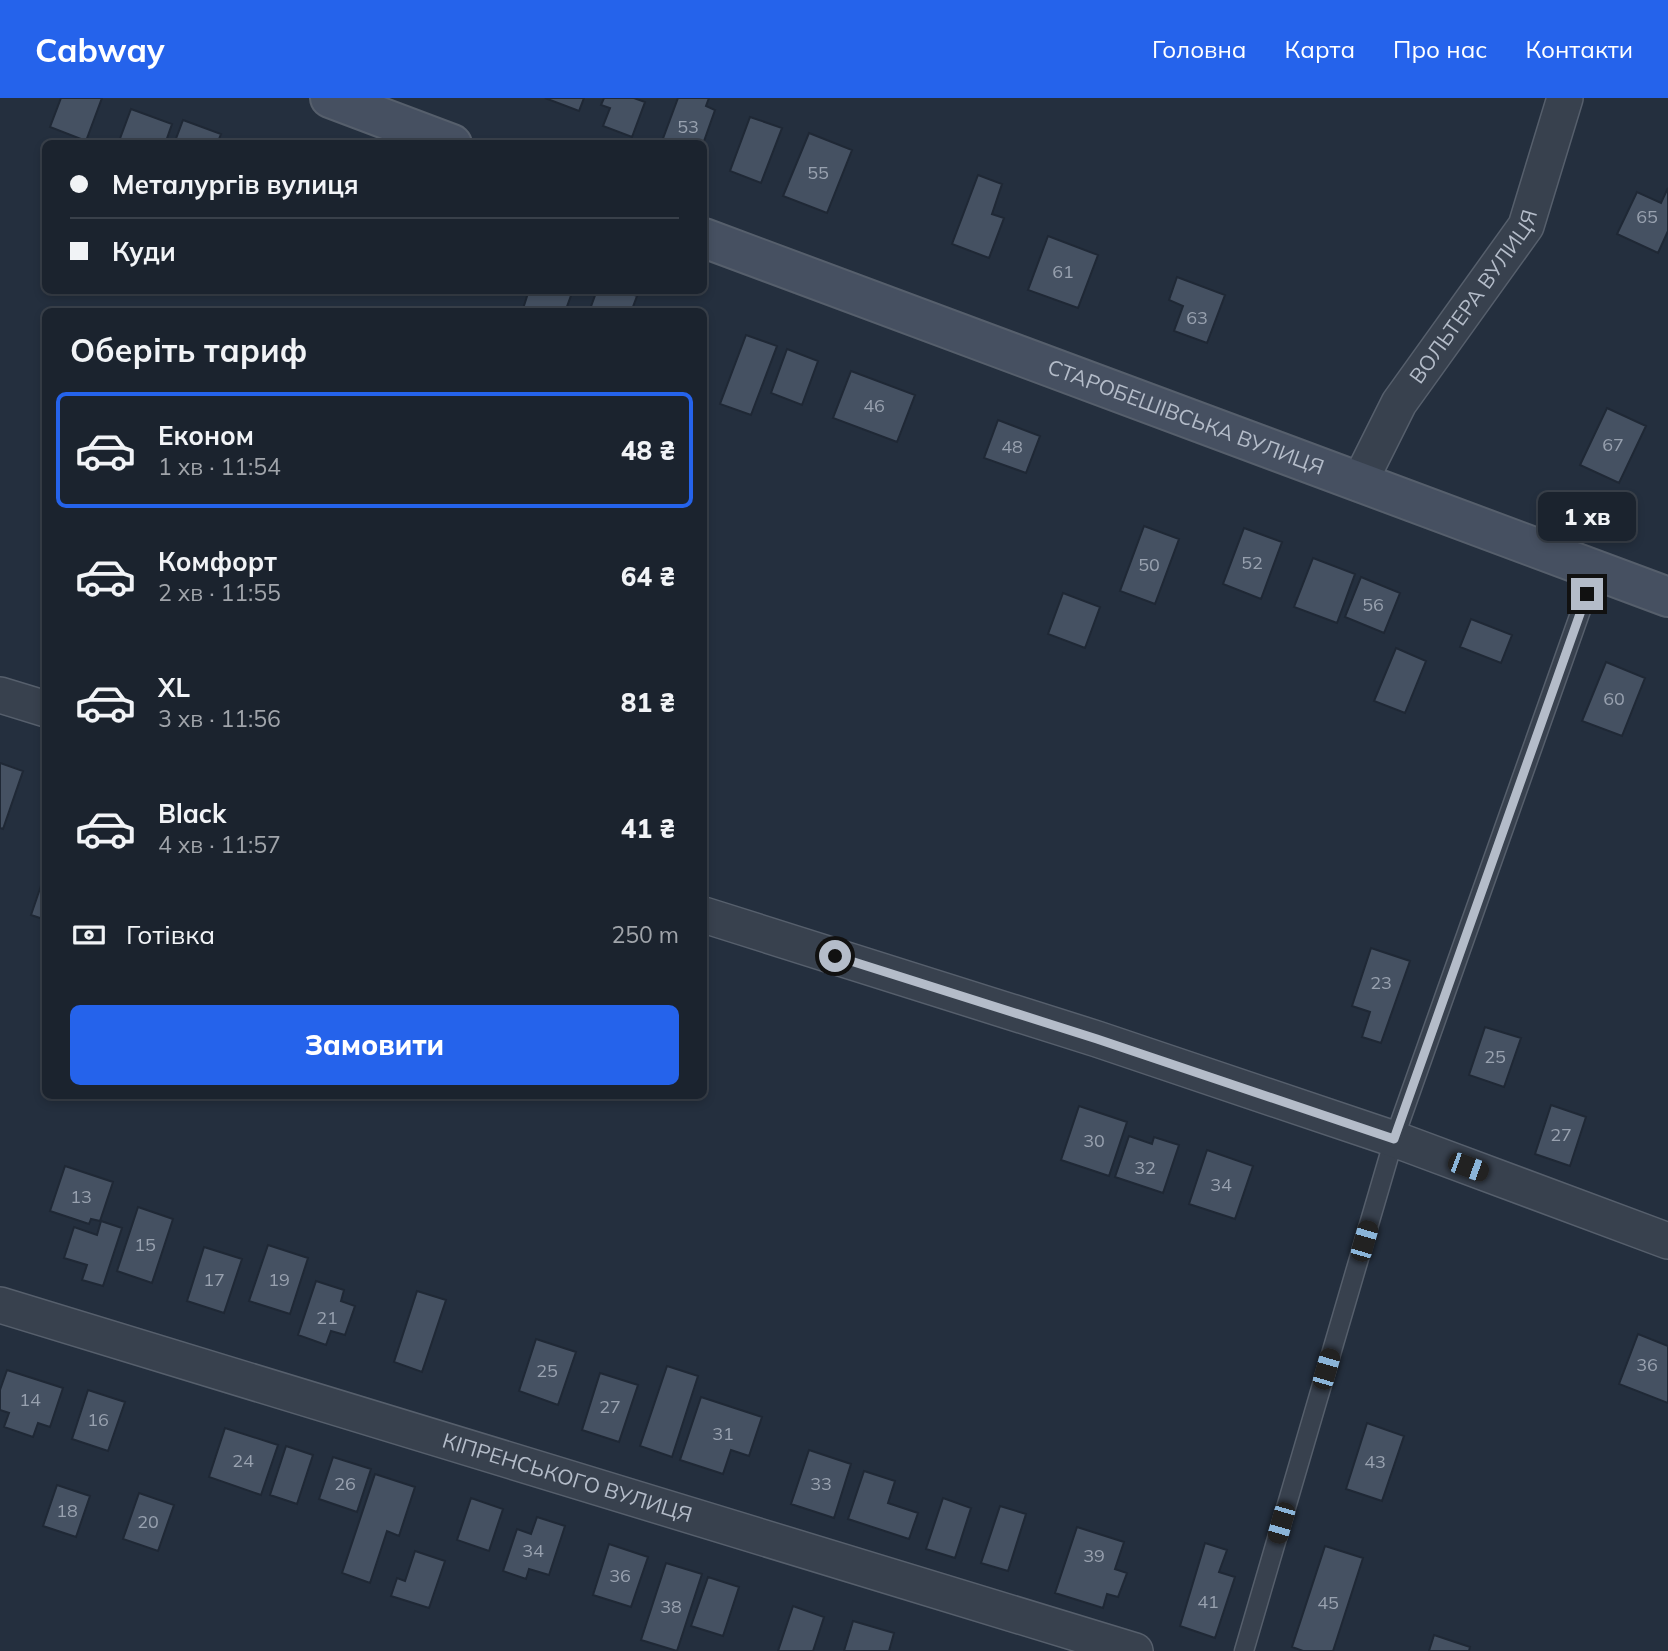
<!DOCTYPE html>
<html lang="uk">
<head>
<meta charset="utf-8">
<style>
  :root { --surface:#1b232e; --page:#242b36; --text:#f1f3f6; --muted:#a0a4aa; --line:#39404a; --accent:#2563eb }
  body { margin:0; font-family:Mulish,sans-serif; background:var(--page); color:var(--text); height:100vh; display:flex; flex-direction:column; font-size:26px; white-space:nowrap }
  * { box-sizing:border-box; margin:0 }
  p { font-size:23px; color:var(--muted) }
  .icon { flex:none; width:38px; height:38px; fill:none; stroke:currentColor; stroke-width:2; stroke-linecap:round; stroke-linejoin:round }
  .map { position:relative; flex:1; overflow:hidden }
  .drawer { position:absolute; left:42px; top:210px; width:665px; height:791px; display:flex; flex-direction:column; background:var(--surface); border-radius:10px; box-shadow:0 4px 10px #0003,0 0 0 2px var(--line) }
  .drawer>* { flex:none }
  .guide { position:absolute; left:42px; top:42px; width:665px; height:154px; border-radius:10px; box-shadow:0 4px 10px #0003,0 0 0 2px var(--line); display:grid; align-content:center; height:154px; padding:0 28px; background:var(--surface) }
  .end { position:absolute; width:32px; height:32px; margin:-16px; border:9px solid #b4bcc9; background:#111; box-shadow:0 0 0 4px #111 }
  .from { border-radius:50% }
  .bubble { position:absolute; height:49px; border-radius:10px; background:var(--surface); box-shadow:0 4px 10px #0003,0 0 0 2px var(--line); font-size:23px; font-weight:800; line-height:49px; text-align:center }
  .car { position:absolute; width:21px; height:42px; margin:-21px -10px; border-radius:9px; box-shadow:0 0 5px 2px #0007; background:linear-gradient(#222 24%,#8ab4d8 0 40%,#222 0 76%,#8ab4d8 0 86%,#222 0) }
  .guide b { display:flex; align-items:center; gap:24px; height:66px; font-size:26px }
  .guide b+b { border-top:2px solid var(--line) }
  .guide i { width:18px; height:18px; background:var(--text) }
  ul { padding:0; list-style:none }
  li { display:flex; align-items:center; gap:21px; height:116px; margin:0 14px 10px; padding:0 14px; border:4px solid transparent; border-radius:10px }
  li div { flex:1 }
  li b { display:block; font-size:26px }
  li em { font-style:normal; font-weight:800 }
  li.selected { border-color:var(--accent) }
  li>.icon { width:63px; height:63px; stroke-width:1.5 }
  h2 { padding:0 28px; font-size:32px; line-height:84px }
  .pay { display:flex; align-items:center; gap:18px; height:77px; padding:0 28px; font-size:26px }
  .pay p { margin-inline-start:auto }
  .button { display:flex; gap:14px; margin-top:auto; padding:14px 28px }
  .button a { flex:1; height:80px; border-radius:10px; background:var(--accent); color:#fff; font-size:28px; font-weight:800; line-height:80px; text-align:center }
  header { display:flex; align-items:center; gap:42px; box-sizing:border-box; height:98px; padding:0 35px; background:var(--accent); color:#fff }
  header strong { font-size:33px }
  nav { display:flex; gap:38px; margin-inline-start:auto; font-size:24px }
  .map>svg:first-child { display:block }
  .building { fill:#455162; stroke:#1f2835; stroke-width:2 }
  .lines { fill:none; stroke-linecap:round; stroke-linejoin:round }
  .lane-casing { stroke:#565f6c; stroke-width:21 }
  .street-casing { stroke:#565f6c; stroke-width:38 }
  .secondary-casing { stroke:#565f6c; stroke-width:42 }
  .lane { stroke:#38414e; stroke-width:18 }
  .street { stroke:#38414e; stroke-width:35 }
  .secondary { stroke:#465061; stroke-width:38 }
  .route { stroke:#b4bcc9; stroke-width:9 }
  .labels { text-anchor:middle; stroke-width:5; stroke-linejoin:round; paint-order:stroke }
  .number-label { font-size:18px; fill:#98a1af }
  .street-label { font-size:21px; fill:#b4bcc9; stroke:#1d2633 }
</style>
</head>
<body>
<header>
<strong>Cabway</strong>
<nav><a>Головна</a><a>Карта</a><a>Про нас</a><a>Контакти</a></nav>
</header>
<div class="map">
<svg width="1668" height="1553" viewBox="0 0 1668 1553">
  <rect width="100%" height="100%" fill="#242f3e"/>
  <path class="building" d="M61,0H102L86,43L50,29Z
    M545,0H584L579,13Z
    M604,0H634L645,4L632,39L603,28L610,10L601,7Z
    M678,0H709L706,8L715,12L703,46H661Z
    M131,11L172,26L165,46H118Z
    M750,19L782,30L761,85L730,73Z
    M183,22L221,36L217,46H174Z
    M809,35L852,52L827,115L783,98Z
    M978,77L1002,86L992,116L1004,120L989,160L952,146Z
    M1668,90V133L1658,155L1617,136L1637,94L1661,105Z
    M1048,138L1098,157L1078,210L1028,192Z
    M1177,179L1225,197L1207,245L1174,233L1183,208L1169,202Z
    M529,192H573L565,214H522Z
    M597,192H622L637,198L631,214H589Z
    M746,237L777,248L751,317L720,306Z
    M787,251L818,263L802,307L771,295Z
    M851,273L915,297L897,344L833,320Z
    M1607,310L1646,328L1619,385L1580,367Z
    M998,322L1040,338L1026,375L984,360Z
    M1144,428L1179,441L1155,506L1120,493Z
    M1244,430L1282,444L1261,501L1223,486Z
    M1313,460L1355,476L1337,525L1294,509Z
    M1361,479L1400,495L1384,535L1345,519Z
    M1063,495L1100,509L1085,550L1048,536Z
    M1471,521L1512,537L1501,565L1460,549Z
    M1396,550L1426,563L1405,615L1374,603Z
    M1606,564L1645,580L1622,638L1582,623Z
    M0,665L23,673L3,731L0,730Z
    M46,773V822L31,817Z
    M1371,850L1410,863L1381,945L1362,939L1370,914L1352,908Z
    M1485,929L1521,940L1504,989L1469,977Z
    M1551,1007L1586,1019L1570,1068L1535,1056Z
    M1079,1008L1127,1024L1109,1078L1061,1062Z
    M1129,1038L1152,1046L1154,1039L1179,1047L1163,1095L1115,1079Z
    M1207,1052L1253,1068L1235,1121L1189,1106Z
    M65,1068L113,1084L100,1123L91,1121L89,1126L50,1113Z
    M138,1109L173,1121L152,1185L117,1173Z
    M101,1123L122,1130L103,1188L82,1182L87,1167L64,1160L74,1129L97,1137Z
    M268,1147L308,1160L290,1216L249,1203Z
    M204,1149L242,1161L224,1215L187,1203Z
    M316,1183L344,1192L341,1203L355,1208L345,1237L331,1233L326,1247L298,1237Z
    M417,1193L446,1202L422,1274L394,1264Z
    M1638,1236L1668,1248V1305L1619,1286Z
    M536,1241L576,1254L558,1307L519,1293Z
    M667,1268L698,1278L672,1359L640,1348Z
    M7,1272L63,1290L50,1329L38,1325L33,1339L4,1329L9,1315L0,1312V1292Z
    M600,1275L638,1287L619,1344L582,1332Z
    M88,1292L125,1304L108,1353L72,1341Z
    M701,1299L762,1319L749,1358L731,1352L723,1376L680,1362Z
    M1367,1325L1404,1338L1382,1403L1346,1391Z
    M225,1330L278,1347L261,1397L209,1379Z
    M286,1348L313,1357L297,1406L270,1397Z
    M809,1352L851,1366L834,1420L791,1406Z
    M333,1359L371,1371L357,1414L319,1401Z
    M864,1373L895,1383L888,1405L918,1415L909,1441L848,1421Z
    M375,1376L415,1389L399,1438L387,1433L370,1485L342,1475Z
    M57,1387L90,1398L76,1439L43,1428Z
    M139,1395L174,1407L158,1453L123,1441Z
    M471,1400L503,1411L489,1453L457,1442Z
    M943,1400L971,1410L955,1460L926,1451Z
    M1000,1408L1026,1416L1008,1473L981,1465Z
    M537,1419L565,1428L549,1477L529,1471L526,1481L503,1473L517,1431L531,1436Z
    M1077,1429L1124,1444L1115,1471L1127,1475L1118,1499L1107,1496L1103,1510L1055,1495Z
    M1205,1445L1227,1452L1219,1474L1235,1479L1215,1540L1180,1528Z
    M609,1446L648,1459L631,1509L593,1497Z
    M1325,1448L1363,1460L1333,1553H1303L1292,1549Z
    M415,1453L445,1463L429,1510L391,1498L397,1480L405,1483Z
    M666,1465L702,1476L677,1553L641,1542Z
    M708,1479L739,1489L723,1538L691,1528Z
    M793,1508L824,1519L813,1553H778Z
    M853,1523L894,1535L889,1553H844Z
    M1434,1537L1470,1549L1469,1553H1429Z"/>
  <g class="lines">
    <defs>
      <path id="lane" d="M1244,1553L1394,1041L1596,470"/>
      <g id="street">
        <path id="s1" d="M1359,385L1399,305L1526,128L1565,0"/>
        <path d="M0,597L46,611"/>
        <path d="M704,817L1097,941L1394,1041L1668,1143"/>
        <path id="s2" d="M0,1207L1135,1553"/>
      </g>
      <g id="secondary">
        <path d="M330,0L452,46"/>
        <path id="s3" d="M704,140L1668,499"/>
      </g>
    </defs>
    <use href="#lane" class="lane-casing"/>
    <use href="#street" class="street-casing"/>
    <use href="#secondary" class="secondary-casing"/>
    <use href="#lane" class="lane"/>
    <use href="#street" class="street"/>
    <use href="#secondary" class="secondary"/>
  </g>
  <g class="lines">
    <path class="route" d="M835,858L1097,941L1394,1041L1587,496"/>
  </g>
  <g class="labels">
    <g class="number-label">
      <text x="688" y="35">53</text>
      <text x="818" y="81">55</text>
      <text x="1647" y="125">65</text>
      <text x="1063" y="180">61</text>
      <text x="1197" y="226">63</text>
      <text x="874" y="314">46</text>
      <text x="1613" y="353">67</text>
      <text x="1012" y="355">48</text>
      <text x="1252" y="471">52</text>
      <text x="1149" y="473">50</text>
      <text x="1373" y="513">56</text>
      <text x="1614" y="607">60</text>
      <text x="1381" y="891">23</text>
      <text x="1495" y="965">25</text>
      <text x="1561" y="1043">27</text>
      <text x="1094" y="1049">30</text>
      <text x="1145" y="1076">32</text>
      <text x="1221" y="1093">34</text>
      <text x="81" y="1105">13</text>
      <text x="145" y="1153">15</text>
      <text x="214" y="1188">17</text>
      <text x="279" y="1188">19</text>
      <text x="327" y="1226">21</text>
      <text x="1647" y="1273">36</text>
      <text x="547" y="1279">25</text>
      <text x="30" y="1308">14</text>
      <text x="610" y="1315">27</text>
      <text x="98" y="1328">16</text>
      <text x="723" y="1342">31</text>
      <text x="243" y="1369">24</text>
      <text x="1375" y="1370">43</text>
      <text x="345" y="1392">26</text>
      <text x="821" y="1392">33</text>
      <text x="67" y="1419">18</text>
      <text x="148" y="1430">20</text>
      <text x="533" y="1459">34</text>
      <text x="1094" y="1464">39</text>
      <text x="620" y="1484">36</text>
      <text x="1208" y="1510">41</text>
      <text x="1328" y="1511">45</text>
      <text x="671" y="1515">38</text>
    </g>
    <g class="street-label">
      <text dy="7" stroke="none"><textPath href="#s1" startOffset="220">ВОЛЬТЕРА ВУЛИЦЯ</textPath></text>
      <text dy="7" stroke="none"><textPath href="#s3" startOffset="514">СТАРОБЕШІВСЬКА ВУЛИЦЯ</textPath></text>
      <text dy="7" stroke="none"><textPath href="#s2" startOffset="593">КІПРЕНСЬКОГО ВУЛИЦЯ</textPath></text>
    </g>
  </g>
</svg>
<i class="end from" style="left:835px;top:858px"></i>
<i class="end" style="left:1587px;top:496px"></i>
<div class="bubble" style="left:1538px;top:394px;width:98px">1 хв</div>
<i class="car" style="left:1468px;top:1069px;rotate:110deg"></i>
<i class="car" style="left:1364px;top:1143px;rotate:16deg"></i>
<i class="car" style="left:1326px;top:1271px;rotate:16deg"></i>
<i class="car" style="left:1281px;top:1425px;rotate:196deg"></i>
<div class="guide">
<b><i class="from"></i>Металургів вулиця</b>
<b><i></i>Куди</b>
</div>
<section class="drawer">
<h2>Оберіть тариф</h2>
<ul>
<li class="selected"><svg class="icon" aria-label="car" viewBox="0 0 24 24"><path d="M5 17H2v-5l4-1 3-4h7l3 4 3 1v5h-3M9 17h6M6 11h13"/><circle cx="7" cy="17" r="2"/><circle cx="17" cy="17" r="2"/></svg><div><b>Економ</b><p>1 хв · 11:54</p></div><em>48 ₴</em></li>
<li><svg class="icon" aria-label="car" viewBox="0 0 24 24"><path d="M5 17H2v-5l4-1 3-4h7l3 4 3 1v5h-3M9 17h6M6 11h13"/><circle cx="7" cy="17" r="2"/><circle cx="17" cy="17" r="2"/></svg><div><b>Комфорт</b><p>2 хв · 11:55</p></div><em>64 ₴</em></li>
<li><svg class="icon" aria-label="car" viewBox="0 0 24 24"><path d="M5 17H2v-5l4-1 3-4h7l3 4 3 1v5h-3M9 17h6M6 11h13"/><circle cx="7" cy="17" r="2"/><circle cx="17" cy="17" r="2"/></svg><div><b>XL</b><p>3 хв · 11:56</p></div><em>81 ₴</em></li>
<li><svg class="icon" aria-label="car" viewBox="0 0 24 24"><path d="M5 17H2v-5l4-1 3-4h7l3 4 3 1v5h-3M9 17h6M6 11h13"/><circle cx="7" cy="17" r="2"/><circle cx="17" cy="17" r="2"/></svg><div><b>Black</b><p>4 хв · 11:57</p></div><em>41 ₴</em></li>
</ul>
<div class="pay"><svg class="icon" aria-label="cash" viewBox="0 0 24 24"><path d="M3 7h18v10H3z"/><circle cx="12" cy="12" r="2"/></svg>Готівка<p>250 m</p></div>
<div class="button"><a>Замовити</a></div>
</section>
</div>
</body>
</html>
